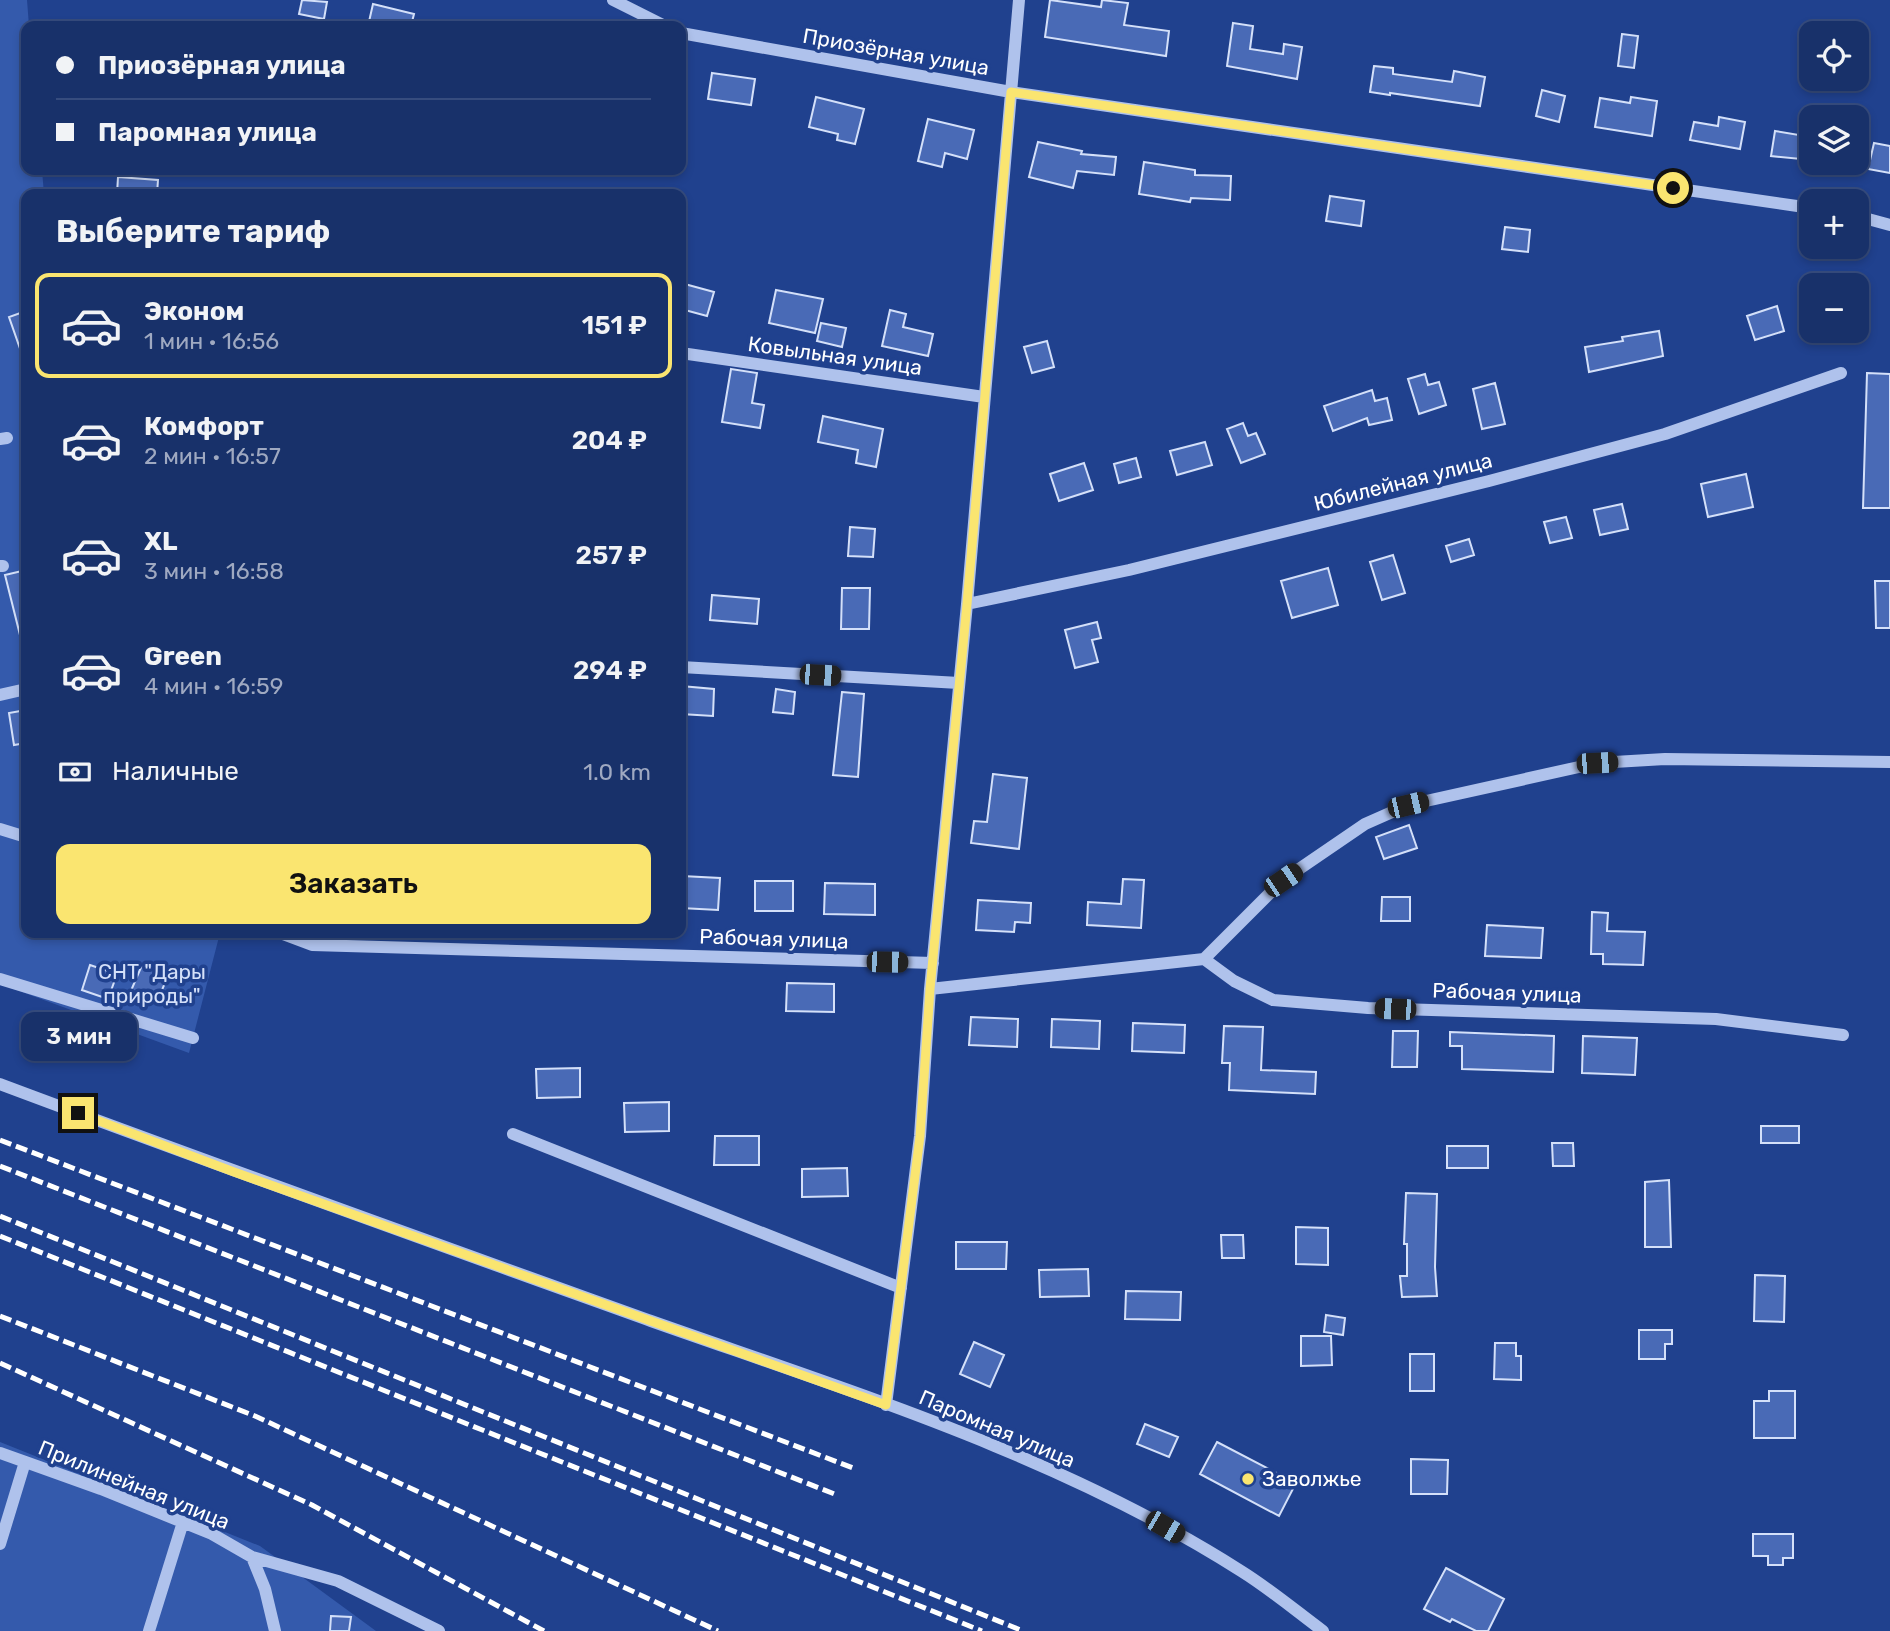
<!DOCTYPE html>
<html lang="ru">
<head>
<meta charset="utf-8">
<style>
  :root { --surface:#18316a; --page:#253d72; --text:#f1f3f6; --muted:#9fa9c1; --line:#364c7e; --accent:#fae570 }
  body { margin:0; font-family:Rubik,sans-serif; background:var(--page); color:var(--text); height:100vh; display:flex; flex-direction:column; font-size:26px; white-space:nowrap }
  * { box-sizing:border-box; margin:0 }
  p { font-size:23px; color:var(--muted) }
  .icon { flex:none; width:38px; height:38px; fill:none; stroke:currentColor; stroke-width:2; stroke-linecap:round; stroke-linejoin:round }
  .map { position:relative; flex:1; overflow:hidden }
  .drawer { position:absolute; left:21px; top:189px; width:665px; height:749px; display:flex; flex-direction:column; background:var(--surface); border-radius:14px; box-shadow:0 4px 10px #0003,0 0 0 2px var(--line) }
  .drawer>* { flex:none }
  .guide { position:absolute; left:21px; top:21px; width:665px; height:154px; border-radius:14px; box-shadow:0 4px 10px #0003,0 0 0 2px var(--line); display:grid; align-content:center; height:154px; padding:0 35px; background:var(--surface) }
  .controls { position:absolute; left:1799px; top:21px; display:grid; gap:14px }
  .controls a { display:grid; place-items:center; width:70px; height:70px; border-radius:14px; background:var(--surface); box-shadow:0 4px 10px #0003,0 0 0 2px var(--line); font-size:35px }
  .end { position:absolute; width:32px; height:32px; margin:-16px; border:9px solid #fae570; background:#111; box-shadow:0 0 0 4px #111 }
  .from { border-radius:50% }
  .bubble { position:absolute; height:49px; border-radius:14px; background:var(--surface); box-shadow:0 4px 10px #0003,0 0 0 2px var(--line); font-size:23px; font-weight:600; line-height:49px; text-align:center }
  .car { position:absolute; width:21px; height:42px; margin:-21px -10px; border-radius:9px; box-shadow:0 0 5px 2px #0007; background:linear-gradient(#222 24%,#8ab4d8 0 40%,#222 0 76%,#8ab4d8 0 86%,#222 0) }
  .guide b { display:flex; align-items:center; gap:24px; height:66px; font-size:26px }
  .guide b+b { border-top:2px solid var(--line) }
  .guide i { width:18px; height:18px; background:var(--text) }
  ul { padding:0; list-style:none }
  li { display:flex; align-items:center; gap:21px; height:105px; margin:0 14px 10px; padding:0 21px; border:4px solid transparent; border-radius:14px }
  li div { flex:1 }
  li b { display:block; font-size:26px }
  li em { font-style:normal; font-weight:600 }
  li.active { border-color:var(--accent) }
  li>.icon { width:63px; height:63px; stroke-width:1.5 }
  h2 { padding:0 35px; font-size:32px; line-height:84px }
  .pay { display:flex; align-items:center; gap:18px; height:77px; padding:0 35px; font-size:26px }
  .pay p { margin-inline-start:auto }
  .cta { display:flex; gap:14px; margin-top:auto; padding:14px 35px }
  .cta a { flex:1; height:80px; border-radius:14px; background:var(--accent); color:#111; font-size:28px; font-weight:600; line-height:80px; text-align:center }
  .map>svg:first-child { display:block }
  .green { fill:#345aac }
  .building { fill:#496ab6; stroke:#d4e0f9; stroke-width:2 }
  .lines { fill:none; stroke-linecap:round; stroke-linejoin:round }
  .minor { stroke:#afc2ec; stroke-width:12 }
  .rail { stroke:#fff; stroke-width:5; stroke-dasharray:12 5; stroke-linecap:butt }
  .route { stroke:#fae570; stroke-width:9 }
  .poi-dot { fill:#fae570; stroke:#20418e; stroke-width:2.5 }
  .labels { text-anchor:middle; stroke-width:7; stroke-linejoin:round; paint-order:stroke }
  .street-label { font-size:21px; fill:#fff; stroke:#20418e }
  .park-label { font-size:21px; fill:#d4e0f9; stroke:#20418e }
  .poi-label { font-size:21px; fill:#fff; stroke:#20418e; text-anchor:start }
</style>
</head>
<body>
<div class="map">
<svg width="1890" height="1631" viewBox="0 0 1890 1631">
  <rect width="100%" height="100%" fill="#20418e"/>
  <path class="green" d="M0,0H27L29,26H26V170H42L44,194H26V933H220L189,1053L0,984Z
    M0,1442L260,1546L376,1631H0Z"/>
  <path class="building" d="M302,0L327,2L324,19L299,14Z
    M1050,0L1101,7L1102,0L1128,3L1124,25L1169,31L1166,56L1045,37Z
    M373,4L414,14L411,26H368Z
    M1233,23L1253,26L1250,49L1283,54L1284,44L1302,47L1297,79L1227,66Z
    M1622,34L1638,36L1634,68L1618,66Z
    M1374,66L1393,68V74L1452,82L1454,71L1485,77L1480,106L1390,93V95L1370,92Z
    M712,73L755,79L751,105L708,99Z
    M1542,90L1565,96L1559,122L1536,116Z
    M816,97L864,109L855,144L837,140L838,134L809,127Z
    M1631,97L1657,101L1652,136L1595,127L1600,98L1630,103Z
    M1719,117L1745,122L1740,149L1690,140L1694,122L1718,126Z
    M928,119L974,130L967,159L945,153L942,167L918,161Z
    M1775,131L1811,137V160L1771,156Z
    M1038,142L1082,151L1081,154L1116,157L1114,175L1077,171L1073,188L1029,177Z
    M1874,143L1890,146V173L1868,169Z
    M1144,162L1195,170V175L1231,176L1230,200L1191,198L1190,202L1139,194Z
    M118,177L158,180L157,194H117Z
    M1330,196L1364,201L1361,226L1326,221Z
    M1505,227L1530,230L1528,252L1502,249Z
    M681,283L714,292L707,316L681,309Z
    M776,290L823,299L815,333L769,323Z
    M1777,306L1784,331L1755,340L1747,316Z
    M890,310L906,314L903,327L933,334L928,356L882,346Z
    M26,311V360H24L9,317Z
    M821,323L846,328L842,347L817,341Z
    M1659,331L1663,356L1589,372L1585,347L1623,341L1622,337Z
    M1047,341L1054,367L1032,373L1024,347Z
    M731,369L757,373L752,403L764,405L760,428L722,422Z
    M1867,373L1890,374V508H1863Z
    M1425,374L1428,385L1439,382L1446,405L1419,414L1408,379Z
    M1495,383L1505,424L1482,429L1473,389Z
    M1372,390L1375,401L1387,398L1392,420L1369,425L1367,418L1333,431L1324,406Z
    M823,416L883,429L876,467L856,463L858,450L818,442Z
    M1243,423L1248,436L1256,433L1265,454L1241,463L1227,429Z
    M1205,442L1212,465L1177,475L1170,451Z
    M1136,458L1141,477L1119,483L1114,464Z
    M1084,463L1093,490L1059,501L1050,474Z
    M1746,474L1753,507L1708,517L1701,484Z
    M1622,504L1628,529L1600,535L1594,510Z
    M1566,517L1572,538L1550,543L1544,522Z
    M850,527L875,529L873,557L848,556Z
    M1469,539L1474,555L1451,562L1446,546Z
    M1393,555L1405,593L1382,600L1370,562Z
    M1328,568L1338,605L1292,618L1281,581Z
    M26,570V638L21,639L5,575Z
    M1875,581H1890V628H1876Z
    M842,588H870L869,629H841Z
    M712,595L759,599L757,624L710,620Z
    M1097,622L1101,638L1092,640L1098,662L1075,668L1065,630Z
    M681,686L714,689L713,716L681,714Z
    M776,689L795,692L793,714L773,712Z
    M842,692L864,694L858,777L833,775Z
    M26,710V743L14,745L9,713Z
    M993,774L1027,778L1019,849L971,843L974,821L987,822Z
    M1409,825L1417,848L1384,859L1376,837Z
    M682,876L720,878L718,910L681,908Z
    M1123,879L1144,880L1141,928L1087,925L1088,902L1121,904Z
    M755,881H793V911H755Z
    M825,883L875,884V915L824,914Z
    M1382,897H1410V921H1381Z
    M978,900L1031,903L1030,923L1015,922L1014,932L976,930Z
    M1592,912L1608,913L1607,931L1645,932L1643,965L1603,964V954H1591Z
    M1487,925L1543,928L1541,958L1485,956Z
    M90,965L117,974L108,999L82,990Z
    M142,965L168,976L156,1004L130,993Z
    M787,983L834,984V1012L786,1011Z
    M971,1017L1018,1019L1017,1047L969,1045Z
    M1052,1019L1100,1021L1099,1049L1051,1047Z
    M1133,1023L1185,1025L1184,1053L1132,1051Z
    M1224,1026L1263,1027L1261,1070L1316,1072L1315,1094L1229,1090L1230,1063H1222Z
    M1393,1031H1418L1417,1067H1392Z
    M1450,1032L1554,1036L1553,1072L1462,1069V1046H1450Z
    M1583,1036L1637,1038L1635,1075L1582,1073Z
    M580,1068V1097L537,1098L536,1069Z
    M669,1102V1131L625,1132L624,1103Z
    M1761,1126H1799V1143H1761Z
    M715,1136H759V1165H714Z
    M1552,1143H1573L1574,1166H1553Z
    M1447,1146H1488V1168H1447Z
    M847,1168L848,1196L802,1197V1169Z
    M1669,1180L1671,1247H1645V1182Z
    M1406,1193L1437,1194L1435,1267L1437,1296L1402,1297L1400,1276H1407V1244H1404Z
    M1296,1227L1328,1228V1265L1296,1264Z
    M1221,1235H1243L1244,1258H1222Z
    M956,1242H1007L1006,1269H956Z
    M1088,1269L1089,1296L1040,1297L1039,1270Z
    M1755,1275L1785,1276L1784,1322L1754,1321Z
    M1126,1291L1181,1292L1180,1320L1125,1319Z
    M1326,1315L1345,1318L1343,1335L1324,1332Z
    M1639,1330H1672V1344H1665V1359H1639Z
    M1301,1336H1331L1332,1365L1301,1366Z
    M974,1342L1004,1355L990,1387L960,1374Z
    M1495,1343H1516V1356H1521V1380L1494,1379Z
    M1410,1354H1434V1391H1410Z
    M1769,1391H1795V1438H1754V1401H1769Z
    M1145,1424L1178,1437L1169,1457L1137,1444Z
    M1217,1442L1296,1483L1279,1516L1200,1474Z
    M1411,1459L1448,1460L1447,1494H1411Z
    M1753,1534H1793V1558H1783V1565H1768V1556H1753Z
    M1446,1568L1504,1599L1488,1631H1476L1452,1619L1450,1622L1424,1609Z
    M331,1616L351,1617L349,1631H330Z"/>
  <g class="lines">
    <path class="minor" d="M613,0L665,26
      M681,33L1011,92L1811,208
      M1857,216L1890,225
      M681,353L984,397
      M0,439L7,438
      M0,566H3
      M967,604L1129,570L1489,481L1665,434L1841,373
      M681,667L959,683
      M0,695L26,689
      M0,829L26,837
      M280,933L312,945L933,963
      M1204,959L1283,880L1365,824L1408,805L1597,763L1665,759L1890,762
      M0,979L193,1038
      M930,989L1204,959L1234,981L1273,1000L1368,1008L1716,1019L1843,1035
      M0,1084C216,1165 434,1243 651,1321C852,1392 1061,1456 1241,1571C1270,1589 1296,1611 1323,1631
      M513,1134L901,1288
      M886,1405L920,1136L930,989L967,604L1019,0
      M0,1453L101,1489L212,1534L252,1557L338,1581L439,1631
      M0,1544L25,1462
      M252,1557L265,1589L275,1631
      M149,1631L183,1522"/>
    <path class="rail" d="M0,1140L853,1468
      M0,1166L837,1495
      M0,1216L1023,1631
      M0,1236L982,1631
      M0,1316L255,1416L718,1631
      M0,1363L312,1505L544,1631"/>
  </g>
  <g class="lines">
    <path class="route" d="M78,1113L234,1172L886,1405L920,1136L930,989L967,604L1011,92L1673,188"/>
  </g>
  <circle class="poi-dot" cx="1248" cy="1479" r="7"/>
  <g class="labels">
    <g class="street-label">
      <text transform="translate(896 52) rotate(10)" y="7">Приозёрная улица</text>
      <text transform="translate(835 356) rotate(8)" y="7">Ковыльная улица</text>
      <text transform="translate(1403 482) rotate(-14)" y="7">Юбилейная улица</text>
      <text transform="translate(774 939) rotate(2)" y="7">Рабочая улица</text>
      <text transform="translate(1507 993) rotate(2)" y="7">Рабочая улица</text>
      <text transform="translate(997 1429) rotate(23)" y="7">Паромная улица</text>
      <text transform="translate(134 1485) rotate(22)" y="7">Прилинейная улица</text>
    </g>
    <g class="park-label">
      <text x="152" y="979">СНТ "Дары<tspan x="152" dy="24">природы"</tspan></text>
    </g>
    <g class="poi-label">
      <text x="1262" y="1486">Заволжье</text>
    </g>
  </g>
</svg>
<div class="controls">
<a><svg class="icon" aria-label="locate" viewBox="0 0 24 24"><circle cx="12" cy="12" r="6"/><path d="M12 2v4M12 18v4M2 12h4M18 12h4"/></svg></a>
<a><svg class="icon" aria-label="layers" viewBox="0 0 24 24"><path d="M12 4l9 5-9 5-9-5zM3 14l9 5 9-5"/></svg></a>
<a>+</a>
<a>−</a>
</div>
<i class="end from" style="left:1673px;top:188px"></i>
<i class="end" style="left:78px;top:1113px"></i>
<div class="bubble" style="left:21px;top:1012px;width:116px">3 мин</div>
<i class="car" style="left:820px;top:675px;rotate:93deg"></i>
<i class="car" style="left:1597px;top:763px;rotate:87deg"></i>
<i class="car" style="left:1408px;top:805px;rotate:77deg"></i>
<i class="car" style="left:1283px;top:880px;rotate:56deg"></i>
<i class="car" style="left:887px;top:962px;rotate:91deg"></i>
<i class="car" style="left:1395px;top:1009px;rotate:272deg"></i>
<i class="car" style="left:1165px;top:1527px;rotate:120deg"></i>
<div class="guide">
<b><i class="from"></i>Приозёрная улица</b>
<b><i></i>Паромная улица</b>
</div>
<section class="drawer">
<h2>Выберите тариф</h2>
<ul>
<li class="active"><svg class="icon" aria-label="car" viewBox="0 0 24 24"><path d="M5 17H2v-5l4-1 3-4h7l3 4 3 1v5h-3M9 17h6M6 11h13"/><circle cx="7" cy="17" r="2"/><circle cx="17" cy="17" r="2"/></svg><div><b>Эконом</b><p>1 мин · 16:56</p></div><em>151 ₽</em></li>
<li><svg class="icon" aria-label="car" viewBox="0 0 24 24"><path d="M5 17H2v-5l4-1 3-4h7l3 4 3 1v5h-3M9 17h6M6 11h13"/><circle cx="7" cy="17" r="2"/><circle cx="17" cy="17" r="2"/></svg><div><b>Комфорт</b><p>2 мин · 16:57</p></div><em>204 ₽</em></li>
<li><svg class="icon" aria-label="car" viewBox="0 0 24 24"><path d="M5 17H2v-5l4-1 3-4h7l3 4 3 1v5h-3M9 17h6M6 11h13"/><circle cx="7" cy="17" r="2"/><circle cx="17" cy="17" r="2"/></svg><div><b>XL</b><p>3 мин · 16:58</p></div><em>257 ₽</em></li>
<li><svg class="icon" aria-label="car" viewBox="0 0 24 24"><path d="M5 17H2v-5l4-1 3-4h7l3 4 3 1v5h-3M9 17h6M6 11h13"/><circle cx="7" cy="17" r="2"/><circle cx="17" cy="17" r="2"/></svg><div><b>Green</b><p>4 мин · 16:59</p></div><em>294 ₽</em></li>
</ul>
<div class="pay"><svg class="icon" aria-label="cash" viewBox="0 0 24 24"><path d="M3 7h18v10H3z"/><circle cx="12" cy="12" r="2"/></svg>Наличные<p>1.0 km</p></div>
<div class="cta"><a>Заказать</a></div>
</section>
</div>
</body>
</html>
